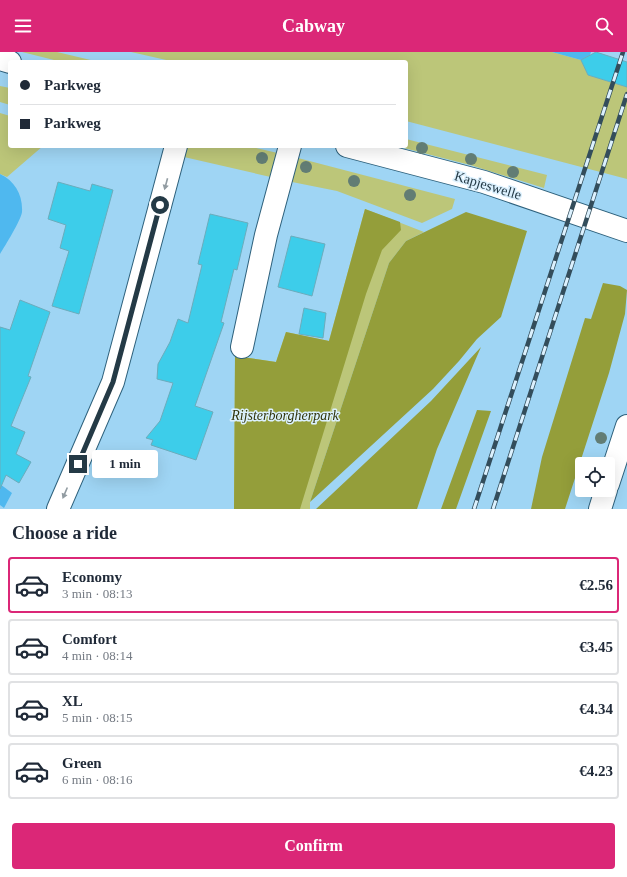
<!DOCTYPE html>
<html lang="en">
<head>
<meta charset="utf-8">
<style>
  :root { --surface:#fff; --page:#f6f6f7; --text:#1f2937; --muted:#747a83; --line:#e0e1e3; --accent:#db2777 }
  body { margin:0; font-family:Georgia,serif; background:var(--page); color:var(--text); height:100vh; display:flex; flex-direction:column; font-size:15px; white-space:nowrap }
  * { box-sizing:border-box; margin:0 }
  p { font-size:13px; color:var(--muted) }
  .icon { flex:none; width:22px; height:22px; fill:none; stroke:currentColor; stroke-width:2; stroke-linecap:round; stroke-linejoin:round }
  .map { position:relative; height:457px; overflow:hidden }
  .drawer { display:flex; flex-direction:column; background:var(--surface); flex:1 }
  .drawer>* { flex:none }
  .guide { position:absolute; left:8px; top:8px; width:400px; height:88px; border-radius:4px; box-shadow:0 4px 16px #0002; display:grid; align-content:center; height:88px; padding:0 12px; background:var(--surface) }
  .buttons { position:absolute; left:575px; top:405px; display:grid; gap:8px }
  .buttons a { display:grid; place-items:center; width:40px; height:40px; border-radius:4px; background:var(--surface); box-shadow:0 4px 16px #0002; font-size:20px }
  .end { position:absolute; width:18px; height:18px; margin:-9px; border:5px solid #243a46; background:#fff; box-shadow:0 0 0 2px #fff }
  .from { border-radius:50% }
  .bubble { position:absolute; height:28px; border-radius:4px; background:var(--surface); box-shadow:0 4px 16px #0002; font-size:13px; font-weight:800; line-height:28px; text-align:center }
  .guide b { display:flex; align-items:center; gap:14px; height:38px; font-size:15px }
  .guide b+b { border-top:1px solid var(--line) }
  .guide i { width:10px; height:10px; background:var(--text) }
  ul { padding:0; list-style:none }
  li { display:flex; align-items:center; gap:12px; height:56px; margin:0 8px 6px; padding:0 4px; border:2px solid var(--line); border-radius:4px }
  li div { flex:1 }
  li b { display:block; font-size:15px }
  li em { font-style:normal; font-weight:800 }
  li.on { border-color:var(--accent) }
  li>.icon { width:36px; height:36px; stroke-width:1.5 }
  h2 { padding:0 12px; font-size:18px; line-height:48px }
  .button { display:flex; gap:8px; margin-top:auto; padding:8px 12px }
  .button a { flex:1; height:46px; border-radius:4px; background:var(--accent); color:#fff; font-size:16px; font-weight:800; line-height:46px; text-align:center }
  header { display:flex; justify-content:space-between; align-items:center; height:52px; padding:0 12px; background:var(--accent); color:#fff; font-size:18px; font-weight:800 }
  .map>svg:first-child { display:block }
  .green { fill:#bcc679 }
  .forest { fill:#949e3a }
  .water { fill:#4fb8ef }
  .pier { fill:#9fd5f4 }
  .building { fill:#3dcdea; stroke:#6bacbc }
  .lines { fill:none; stroke-linecap:round; stroke-linejoin:round }
  .minor-casing { stroke:#2e617c; stroke-width:24 }
  .minor { stroke:#fff; stroke-width:22 }
  .rail-casing { stroke:#334d5b; stroke-width:4.5 }
  .rail { stroke:#dcf1fe; stroke-width:3; stroke-dasharray:9; stroke-linecap:butt }
  .tree { fill:#627d74 }
  .oneway { fill:#929ca2 }
  .route { stroke:#243a46; stroke-width:5 }
  .labels { text-anchor:middle; stroke-width:3; stroke-linejoin:round; paint-order:stroke }
  .street-label { font-size:14px; fill:#243a46; stroke:#dcf1fe }
  .park-label { font-size:14px; font-style:italic; fill:#31350b; stroke:#dcf1fe }
</style>
</head>
<body>
<header><svg class="icon" aria-label="menu" viewBox="0 0 24 24"><path d="M4 6h16M4 12h16M4 18h16"/></svg>Cabway<svg class="icon" aria-label="search" viewBox="0 0 24 24"><circle cx="10" cy="10" r="6"/><path d="M15 15l6 6"/></svg></header>
<div class="map">
<svg width="627" height="457" viewBox="0 0 627 457">
  <rect width="100%" height="100%" fill="#9fd5f4"/>
  <path class="green" d="M22,0H57L99,10H62Z
    M131,0H552L581,8L588,23L627,35V127L406,69V10H175Z
    M0,34L10,36V53L0,50Z
    M0,61L10,64V94H43L7,125L0,122Z
    M406,87L547,123L544,136L470,113L396,94H406Z
    M187,94H248L282,102L275,126L184,105Z
    M298,106L455,147L452,157L422,171L337,139L292,130Z
    M365,157L424,180L406,189L389,211L310,450V457H234L235,304L276,310L286,280L329,289Z"/>
  <path class="forest" d="M365,157L400,170L401,178L382,198L366,242L300,457H234L235,304L276,310L286,280L329,289Z
    M466,160L527,179L501,265L477,287L459,309L433,337L310,450L389,211L406,189Z
    M603,231L620,234L627,238L625,262L609,321L565,457H531L542,405L585,266L591,267Z
    M481,295L437,397L417,457H316L431,349Z
    M477,358L491,359L456,457H441Z"/>
  <path class="water" d="M552,0H627H596L581,8Z
    M0,122C15,129 23,143 22,160C21,168 5,194 0,202Z
    M0,432L12,441L4,456L0,453Z"/>
  <path class="pier" d="M591,0H627V12L589,6Z"/>
  <path class="building" d="M596,0L627,10V35L588,23L581,8Z
    M58,130L90,139L92,132L113,138L79,262L52,254L69,199L60,196L66,173L48,167Z
    M210,162L248,171L237,218L234,217L221,270L224,271L195,354L213,360L196,408L151,393L153,388L146,386L160,369L173,331L157,327L158,312L170,290L178,267L188,271L202,213L198,212Z
    M291,184L325,192L312,244L278,235Z
    M20,248L50,260L28,324L31,325L11,374L25,380L16,402L31,410L19,431L6,423L0,437V275L10,278Z
    M304,256L326,261L323,286L299,282Z"/>
  <g class="lines">
    <defs>
      <path id="minor" d="M0,7L10,10
        M347,94L484,130L627,179
        M242,295L266,183L290,94
        M608,432L627,374
        M58,457L113,330L176,94
        M600,457L606,438"/>
    </defs>
    <use href="#minor" class="minor-casing"/>
    <use href="#minor" class="minor"/>
    <defs>
      <path id="rail" d="M474,457L623,0
        M493,457L627,42"/>
    </defs>
    <use href="#rail" class="rail-casing"/>
    <use href="#rail" class="rail"/>
  </g>
  <g class="tree">
    <circle cx="422" cy="96" r="6"/>
    <circle cx="262" cy="106" r="6"/>
    <circle cx="471" cy="107" r="6"/>
    <circle cx="306" cy="115" r="6"/>
    <circle cx="513" cy="120" r="6"/>
    <circle cx="354" cy="129" r="6"/>
    <circle cx="410" cy="143" r="6"/>
    <circle cx="601" cy="386" r="6"/>
  </g>
  <defs><path id="oneway-solid" d="M-6-.8H1V-3.2L6.5 0L1 3.2V.8H-6Z"/></defs>
  <g class="oneway">
    <use href="#oneway-solid" transform="translate(166 132) rotate(105)"/>
    <use href="#oneway-solid" transform="translate(65 441) rotate(113)"/>
  </g>
  <g class="lines">
    <path class="route" d="M78,412L113,330L160,153"/>
  </g>
  <g class="labels">
    <g class="street-label">
      <text transform="translate(488 133) rotate(17)" y="5">Kapjeswelle</text>
    </g>
    <g class="park-label">
      <text x="285" y="368">Rijsterborgherpark</text>
    </g>
  </g>
</svg>
<div class="buttons">
<a><svg class="icon" aria-label="locate" viewBox="0 0 24 24"><circle cx="12" cy="12" r="6"/><path d="M12 2v4M12 18v4M2 12h4M18 12h4"/></svg></a>
</div>
<i class="end from" style="left:160px;top:153px"></i>
<i class="end" style="left:78px;top:412px"></i>
<div class="bubble" style="left:92px;top:398px;width:66px">1 min</div>
<div class="guide">
<b><i class="from"></i>Parkweg</b>
<b><i></i>Parkweg</b>
</div>
</div>
<section class="drawer">
<h2>Choose a ride</h2>
<ul>
<li class="on"><svg class="icon" aria-label="car" viewBox="0 0 24 24"><path d="M5 17H2v-5l4-1 3-4h7l3 4 3 1v5h-3M9 17h6M6 11h13"/><circle cx="7" cy="17" r="2"/><circle cx="17" cy="17" r="2"/></svg><div><b>Economy</b><p>3 min · 08:13</p></div><em>€2.56</em></li>
<li><svg class="icon" aria-label="car" viewBox="0 0 24 24"><path d="M5 17H2v-5l4-1 3-4h7l3 4 3 1v5h-3M9 17h6M6 11h13"/><circle cx="7" cy="17" r="2"/><circle cx="17" cy="17" r="2"/></svg><div><b>Comfort</b><p>4 min · 08:14</p></div><em>€3.45</em></li>
<li><svg class="icon" aria-label="car" viewBox="0 0 24 24"><path d="M5 17H2v-5l4-1 3-4h7l3 4 3 1v5h-3M9 17h6M6 11h13"/><circle cx="7" cy="17" r="2"/><circle cx="17" cy="17" r="2"/></svg><div><b>XL</b><p>5 min · 08:15</p></div><em>€4.34</em></li>
<li><svg class="icon" aria-label="car" viewBox="0 0 24 24"><path d="M5 17H2v-5l4-1 3-4h7l3 4 3 1v5h-3M9 17h6M6 11h13"/><circle cx="7" cy="17" r="2"/><circle cx="17" cy="17" r="2"/></svg><div><b>Green</b><p>6 min · 08:16</p></div><em>€4.23</em></li>
</ul>
<div class="button"><a>Confirm</a></div>
</section>
</body>
</html>
